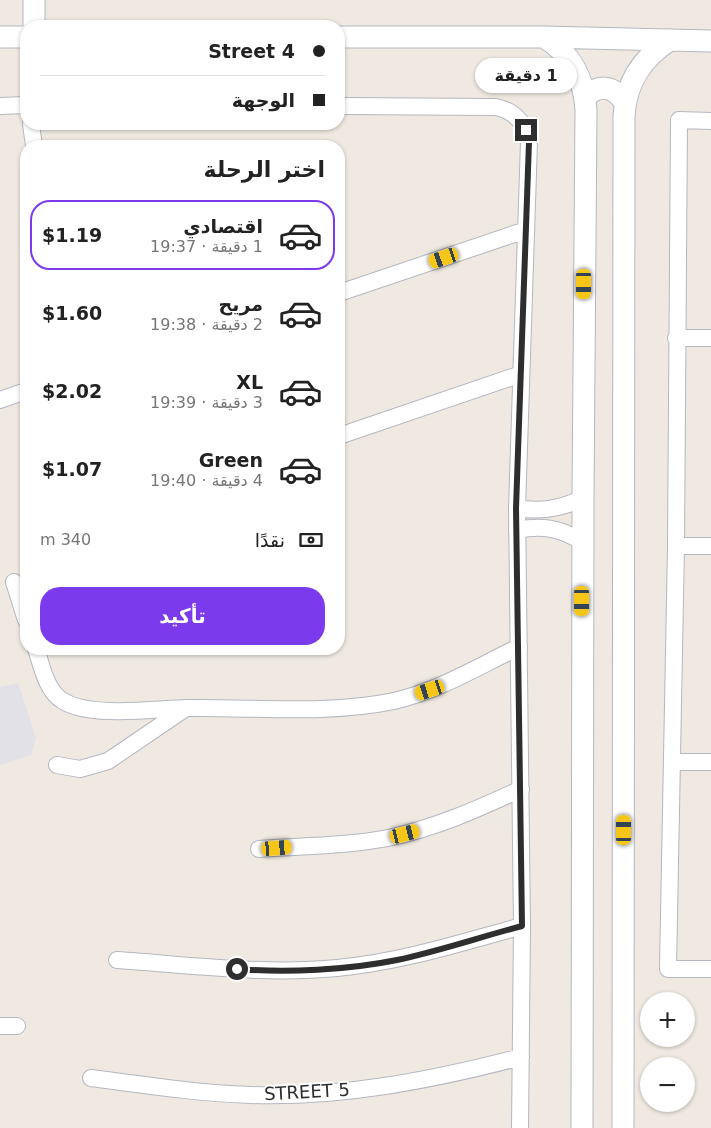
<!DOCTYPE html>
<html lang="ar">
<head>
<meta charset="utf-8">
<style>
  :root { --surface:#fff; --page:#f2f2f2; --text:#222; --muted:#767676; --line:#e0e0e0; --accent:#7c3aed }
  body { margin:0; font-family:"DejaVu Sans","Noto Sans Arabic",sans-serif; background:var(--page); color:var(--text); direction:rtl; height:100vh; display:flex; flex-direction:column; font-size:19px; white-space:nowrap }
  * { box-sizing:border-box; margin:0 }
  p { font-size:16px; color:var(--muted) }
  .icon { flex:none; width:28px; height:28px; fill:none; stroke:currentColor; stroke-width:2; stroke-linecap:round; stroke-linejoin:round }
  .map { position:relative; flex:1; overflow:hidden; direction:ltr }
  .panel { position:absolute; left:20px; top:140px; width:325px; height:515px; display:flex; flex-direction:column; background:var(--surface); border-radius:20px; box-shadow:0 1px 4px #0004; direction:rtl }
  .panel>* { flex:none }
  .hud { position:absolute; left:20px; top:20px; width:325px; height:110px; border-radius:20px; box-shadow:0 1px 4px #0004; direction:rtl; display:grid; align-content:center; height:110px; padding:0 20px; background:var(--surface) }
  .fabs { position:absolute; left:640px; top:992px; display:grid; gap:10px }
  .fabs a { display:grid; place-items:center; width:55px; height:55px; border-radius:50%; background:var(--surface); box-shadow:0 1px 4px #0004; font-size:25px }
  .end { position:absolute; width:22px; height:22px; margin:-11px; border:6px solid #2e2e2e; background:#fff; box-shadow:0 0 0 2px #fff }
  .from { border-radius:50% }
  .bubble { position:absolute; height:35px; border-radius:18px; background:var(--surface); box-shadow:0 1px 4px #0004; font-size:16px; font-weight:800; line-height:35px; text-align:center; direction:rtl }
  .car { position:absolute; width:15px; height:30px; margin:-15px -8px; border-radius:6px; box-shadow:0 0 4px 1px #0007; background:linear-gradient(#f5c518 24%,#345 0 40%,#f5c518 0 76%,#345 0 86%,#f5c518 0) }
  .hud b { display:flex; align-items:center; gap:18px; height:48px; font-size:19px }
  .hud b+b { border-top:1px solid var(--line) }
  .hud i { width:12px; height:12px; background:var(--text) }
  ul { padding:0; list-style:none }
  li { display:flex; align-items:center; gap:15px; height:70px; margin:0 10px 8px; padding:0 10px; border:2px solid transparent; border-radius:20px }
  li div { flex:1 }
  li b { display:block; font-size:19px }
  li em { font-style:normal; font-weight:800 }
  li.active { border-color:var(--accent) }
  li>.icon { width:45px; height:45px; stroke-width:1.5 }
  h2 { padding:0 20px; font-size:22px; line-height:60px }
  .pay { display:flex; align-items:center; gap:12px; height:55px; padding:0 20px; font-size:19px }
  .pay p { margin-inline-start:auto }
  .cta { display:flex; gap:10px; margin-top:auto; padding:10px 20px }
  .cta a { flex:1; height:58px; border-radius:20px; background:var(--accent); color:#fff; font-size:20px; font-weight:800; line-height:58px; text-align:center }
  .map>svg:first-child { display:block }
  .industrial { fill:#e3e1e8 }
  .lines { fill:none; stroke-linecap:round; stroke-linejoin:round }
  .minor-casing { stroke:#b4b7c1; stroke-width:18 }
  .tertiary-casing { stroke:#b4b7c1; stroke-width:23 }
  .minor { stroke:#fff; stroke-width:16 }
  .tertiary { stroke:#fff; stroke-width:21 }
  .route { stroke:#2e2e2e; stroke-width:6 }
  .labels { text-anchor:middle; stroke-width:4; stroke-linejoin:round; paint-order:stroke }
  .street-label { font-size:18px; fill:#2e2e2e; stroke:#fff }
</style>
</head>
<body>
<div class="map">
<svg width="711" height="1128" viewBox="0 0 711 1128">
  <rect width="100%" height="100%" fill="#efe9e1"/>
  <path class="industrial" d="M18,683L36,738L31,755L0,765V687Z"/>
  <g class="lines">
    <defs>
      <path id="minor" d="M0,106L26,105
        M339,106L496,107C515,111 525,123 529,142L517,508L522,926L520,1128
        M711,121L679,120L676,546L668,969H711
        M31,124L34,146
        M339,293L526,230
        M676,338H711
        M0,400L26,391
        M339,436L521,374
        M517,508C541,512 561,509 583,498
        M517,530C542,525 561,528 582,542
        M676,546H711
        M14,582L26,620
        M36,649C42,666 46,691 63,701C91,718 154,709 187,708C255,707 327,715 394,701C438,691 479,666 519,647
        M672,762H711
        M57,765L80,769L108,761L186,708
        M259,849C302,846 346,846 388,838C435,828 478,809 521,789
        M117,960C190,965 264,975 337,968C401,962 460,943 522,926
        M0,1026H17
        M91,1078C144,1085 197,1093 250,1095C341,1098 433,1080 521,1057"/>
      <path id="tertiary" d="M34,26V0
        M0,37H26
        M339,37H544L711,41
        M544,37C571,54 584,77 586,110L583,498L582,1128
        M585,97C600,83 614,86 625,103
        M623,1128L624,116C626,82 642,58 670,40"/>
    </defs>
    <use href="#minor" class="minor-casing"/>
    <use href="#tertiary" class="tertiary-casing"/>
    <use href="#minor" class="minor"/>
    <use href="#tertiary" class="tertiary"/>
  </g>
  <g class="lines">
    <path class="route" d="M237,969C287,973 348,970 397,960C439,951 480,937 522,926L516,508L529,142L526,130"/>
  </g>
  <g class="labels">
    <g class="street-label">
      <text transform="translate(307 1092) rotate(-3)" y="6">STREET 5</text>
    </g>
  </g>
</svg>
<div class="fabs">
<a>+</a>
<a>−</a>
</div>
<i class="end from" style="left:237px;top:969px"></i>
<i class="end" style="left:526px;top:130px"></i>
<div class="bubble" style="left:475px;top:58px;width:102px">1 دقيقة</div>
<i class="car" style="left:444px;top:258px;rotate:251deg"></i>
<i class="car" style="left:584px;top:284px;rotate:180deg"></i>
<i class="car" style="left:582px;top:601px;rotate:180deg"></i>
<i class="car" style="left:430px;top:690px;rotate:252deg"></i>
<i class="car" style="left:624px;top:830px;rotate:0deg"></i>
<i class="car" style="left:405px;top:834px;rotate:76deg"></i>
<i class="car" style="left:277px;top:848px;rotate:86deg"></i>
<div class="hud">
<b><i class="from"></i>Street 4</b>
<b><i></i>الوجهة</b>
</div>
<section class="panel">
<h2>اختر الرحلة</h2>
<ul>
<li class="active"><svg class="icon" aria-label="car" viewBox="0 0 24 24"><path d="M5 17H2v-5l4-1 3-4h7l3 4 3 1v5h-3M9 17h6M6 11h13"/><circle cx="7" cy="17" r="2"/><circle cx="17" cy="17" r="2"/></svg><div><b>اقتصادي</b><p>1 دقيقة · 19:37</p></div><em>$1.19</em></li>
<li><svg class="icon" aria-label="car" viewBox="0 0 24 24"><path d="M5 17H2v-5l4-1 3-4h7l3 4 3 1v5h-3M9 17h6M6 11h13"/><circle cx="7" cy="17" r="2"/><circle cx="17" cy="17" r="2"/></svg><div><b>مريح</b><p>2 دقيقة · 19:38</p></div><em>$1.60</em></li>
<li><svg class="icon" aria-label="car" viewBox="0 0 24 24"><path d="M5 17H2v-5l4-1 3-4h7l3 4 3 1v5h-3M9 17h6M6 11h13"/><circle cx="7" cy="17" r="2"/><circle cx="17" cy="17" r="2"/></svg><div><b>XL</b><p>3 دقيقة · 19:39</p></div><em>$2.02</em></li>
<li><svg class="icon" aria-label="car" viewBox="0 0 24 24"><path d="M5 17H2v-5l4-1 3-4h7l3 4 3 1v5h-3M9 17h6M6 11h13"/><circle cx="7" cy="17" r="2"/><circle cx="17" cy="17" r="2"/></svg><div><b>Green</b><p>4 دقيقة · 19:40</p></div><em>$1.07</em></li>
</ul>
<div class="pay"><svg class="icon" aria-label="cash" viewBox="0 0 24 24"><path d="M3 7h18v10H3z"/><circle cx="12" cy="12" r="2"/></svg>نقدًا<p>340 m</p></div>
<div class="cta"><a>تأكيد</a></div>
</section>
</div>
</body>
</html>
